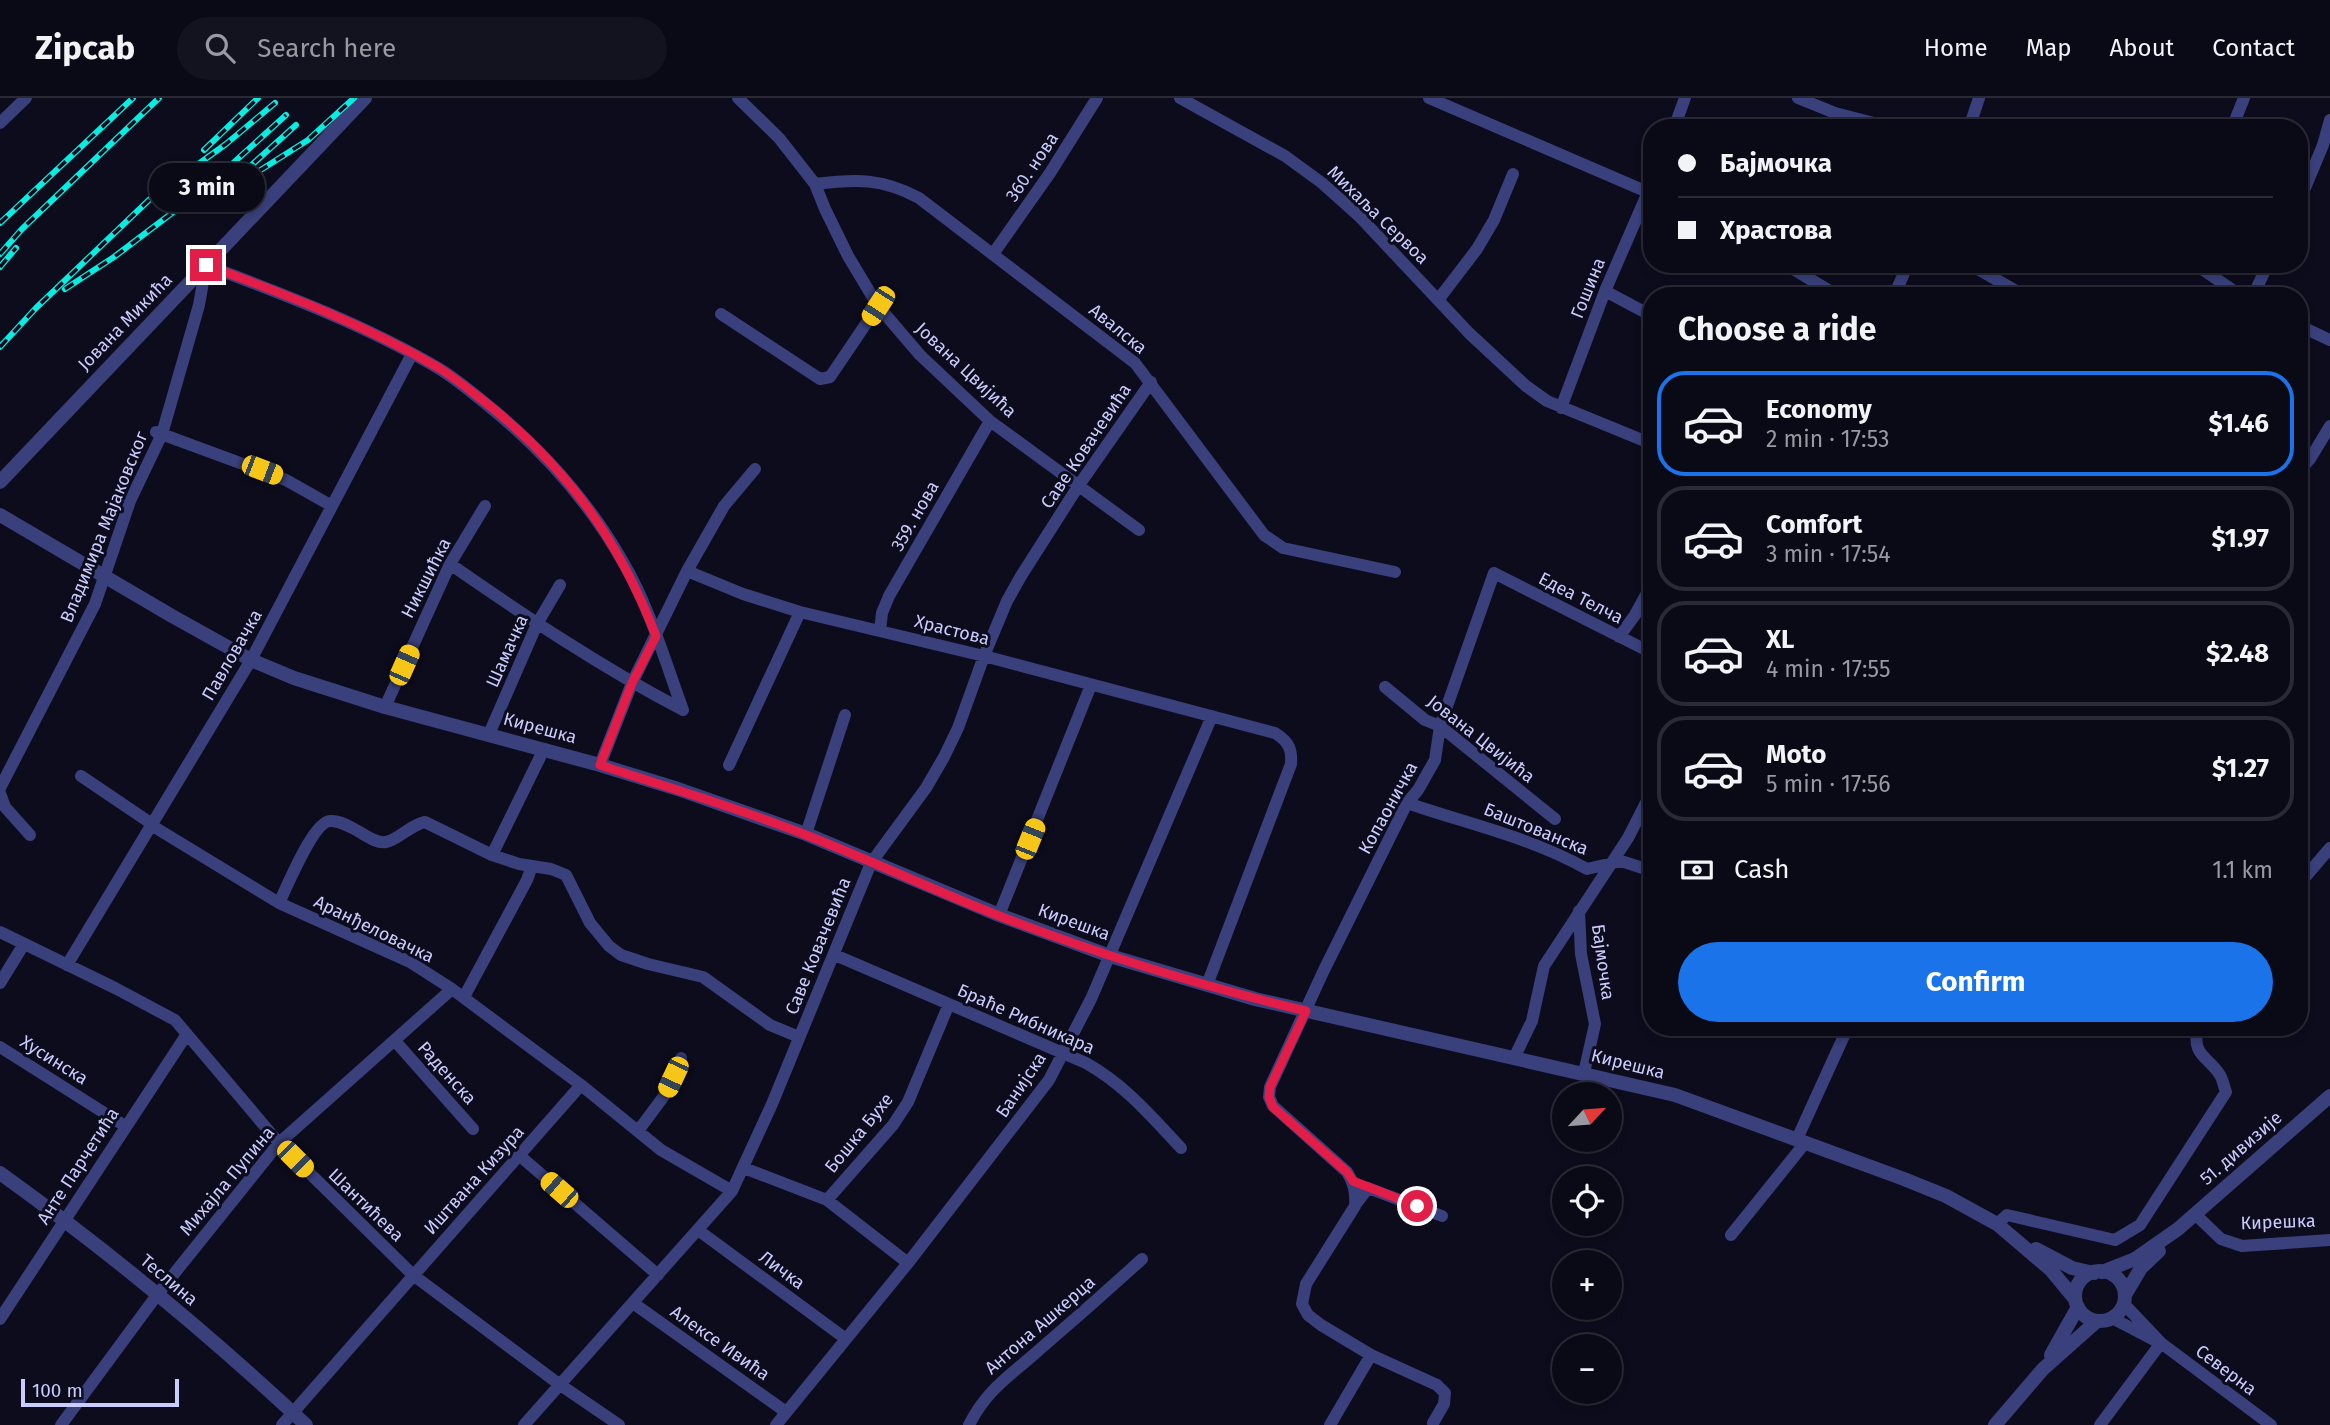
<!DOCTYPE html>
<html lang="en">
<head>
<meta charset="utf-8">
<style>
  :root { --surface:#0a0916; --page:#13121f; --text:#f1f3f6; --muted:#999aa1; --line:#2a2a35; --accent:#1a73e8 }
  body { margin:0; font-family:"Fira Sans",sans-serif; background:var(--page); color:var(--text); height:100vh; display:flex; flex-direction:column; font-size:26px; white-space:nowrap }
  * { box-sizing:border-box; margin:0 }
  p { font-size:23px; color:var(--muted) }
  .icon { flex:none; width:38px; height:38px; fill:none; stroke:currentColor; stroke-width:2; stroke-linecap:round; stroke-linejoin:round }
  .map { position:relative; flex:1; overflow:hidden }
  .details { position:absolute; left:1643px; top:189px; width:665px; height:749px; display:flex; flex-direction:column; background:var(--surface); border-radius:28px; box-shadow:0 4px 10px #0003,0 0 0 2px var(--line) }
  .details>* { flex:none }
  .hud { position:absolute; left:1643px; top:21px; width:665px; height:154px; border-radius:28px; box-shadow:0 4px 10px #0003,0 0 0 2px var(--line); display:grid; align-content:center; height:154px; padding:0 35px; background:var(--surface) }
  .needle { width:46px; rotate:64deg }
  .tools { position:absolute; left:1552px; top:984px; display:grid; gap:14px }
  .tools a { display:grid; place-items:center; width:70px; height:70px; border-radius:50%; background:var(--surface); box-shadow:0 4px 10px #0003,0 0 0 2px var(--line); font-size:35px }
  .scale { position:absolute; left:21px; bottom:18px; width:158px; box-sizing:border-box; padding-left:7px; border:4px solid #caccfd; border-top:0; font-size:19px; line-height:24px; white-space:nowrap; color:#caccfd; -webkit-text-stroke:5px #0d0c1d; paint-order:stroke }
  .end { position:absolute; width:32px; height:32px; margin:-16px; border:9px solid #e11d48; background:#fff; box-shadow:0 0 0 4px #fff }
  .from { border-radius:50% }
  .bubble { position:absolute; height:49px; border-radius:24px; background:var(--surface); box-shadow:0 4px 10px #0003,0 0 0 2px var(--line); font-size:23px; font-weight:700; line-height:49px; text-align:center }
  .car { position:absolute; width:21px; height:42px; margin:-21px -10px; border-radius:9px; box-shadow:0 0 5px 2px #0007; background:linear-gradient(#f5c518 24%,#345 0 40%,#f5c518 0 76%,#345 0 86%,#f5c518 0) }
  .hud b { display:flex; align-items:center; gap:24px; height:66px; font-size:26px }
  .hud b+b { border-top:2px solid var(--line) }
  .hud i { width:18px; height:18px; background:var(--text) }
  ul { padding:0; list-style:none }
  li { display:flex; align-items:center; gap:21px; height:105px; margin:0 14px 10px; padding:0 21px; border:4px solid var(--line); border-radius:28px }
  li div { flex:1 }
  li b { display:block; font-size:26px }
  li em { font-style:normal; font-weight:700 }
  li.selected { border-color:var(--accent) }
  li>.icon { width:63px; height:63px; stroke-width:1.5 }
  h2 { padding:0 35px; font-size:32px; line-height:84px }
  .pay { display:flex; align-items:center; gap:18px; height:77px; padding:0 35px; font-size:26px }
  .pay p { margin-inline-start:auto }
  .action { display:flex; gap:14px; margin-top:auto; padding:14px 35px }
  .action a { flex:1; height:80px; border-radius:42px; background:var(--accent); color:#fff; font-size:28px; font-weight:700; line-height:80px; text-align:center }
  header { display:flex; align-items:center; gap:42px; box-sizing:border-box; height:98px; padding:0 35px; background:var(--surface); border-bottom:2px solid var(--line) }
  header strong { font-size:33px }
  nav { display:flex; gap:38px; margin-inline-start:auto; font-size:24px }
  .search { width:490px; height:63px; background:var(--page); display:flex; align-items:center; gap:18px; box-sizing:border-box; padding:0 24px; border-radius:38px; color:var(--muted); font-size:26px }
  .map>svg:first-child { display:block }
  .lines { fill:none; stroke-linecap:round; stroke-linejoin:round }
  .minor { stroke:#39407b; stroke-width:12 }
  .tertiary { stroke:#39407b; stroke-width:14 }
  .rail-casing { stroke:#08ece1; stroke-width:6 }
  .rail { stroke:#0d0c1d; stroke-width:3.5; stroke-dasharray:10; stroke-linecap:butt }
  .route { stroke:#e11d48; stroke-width:9 }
  .labels { text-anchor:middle; stroke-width:6; stroke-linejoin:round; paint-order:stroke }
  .street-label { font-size:18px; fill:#caccfd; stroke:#0d0c1d }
</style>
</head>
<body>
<header>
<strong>Zipcab</strong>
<div class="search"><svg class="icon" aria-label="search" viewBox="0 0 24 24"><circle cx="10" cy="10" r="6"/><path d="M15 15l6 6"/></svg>Search here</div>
<nav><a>Home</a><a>Map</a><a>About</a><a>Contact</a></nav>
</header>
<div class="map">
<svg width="2330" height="1327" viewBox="0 0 2330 1327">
  <rect width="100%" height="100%" fill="#0d0c1d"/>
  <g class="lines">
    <path class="minor" d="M738,0L779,40L815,86L825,111L848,158L878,208L920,257L990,323L1139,432
      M1180,0L1285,58L1322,85L1359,118L1469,235L1526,288L1547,303L1652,346
      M1429,0L1652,96
      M1798,0L1835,15L1893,30
      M0,25L26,0
      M1674,30L1685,0
      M1969,30L1979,0
      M2232,30L2244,0
      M815,86C856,81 882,80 919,100L1135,265L1264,437L1283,450L1395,474
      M2300,102L2323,47L2330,22
      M993,156L1050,75L1097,0
      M1785,166L1838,198
      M1969,166L2025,198
      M2195,166L2241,198
      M1605,193L1652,218
      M1894,198L1908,166
      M2253,198L2268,166
      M1438,202L1477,151L1494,122L1513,76
      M721,216L820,281L830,279L878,208
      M2300,228L2330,242
      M1561,310L1605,193L1652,85
      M156,334L286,382L332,408
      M2300,372L2310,361L2330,328
      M450,466C525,518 601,569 683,612
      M687,473L743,496L800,514L984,558L1275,635C1289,644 1292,651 1291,666L1207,887
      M880,533L882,515L889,498L990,323
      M1619,539L1635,517L1652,486
      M1385,589L1425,622L1440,628L1555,721
      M385,609L450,466L485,408
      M489,636L537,526L560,487
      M600,667L632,585L687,473L724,408L755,371
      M729,667L800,514
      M81,678L152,726
      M0,690L95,506L130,403L162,336L199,207L206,167C285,197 365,227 438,270C455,280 470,293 485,305C541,350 588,402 623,464C650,510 665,563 683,612
      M0,695L5,709L30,737
      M1407,705C1468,726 1530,739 1587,771L1621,763L1652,773
      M151,727L279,805L410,864L452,891L581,987L661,1052L732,1093
      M806,736L845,617
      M492,757L544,651
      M2300,785L2330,750
      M279,805C287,789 313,724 330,723C339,722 348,728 356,732C364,736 376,746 386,744C398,742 410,727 425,724L492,757L519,766L551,771L566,777L590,825L609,848L621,857L648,866L703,879L770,927L799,939
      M1579,813L1581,856L1595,926L1584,975
      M999,817L1091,587
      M0,834L115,890L175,922L279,1045L413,1177L559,1286L619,1327
      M835,857L1086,965C1125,987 1151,1018 1181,1050
      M67,867L251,562L412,256
      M0,885L24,846
      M464,899L527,782L532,768
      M395,943L473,1031
      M0,949L125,1028
      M1514,960L1532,923L1544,868L1628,740L1652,693
      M638,1033L664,998L681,960
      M1797,1041L1848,929
      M520,1058L658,1177
      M744,1070L827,1102L908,1165
      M827,1102L893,1027L908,1004L949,906
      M1355,1107L1368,1090L1442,1118
      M2195,1116L2221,1141L2242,1148L2330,1142
      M1997,1126L2007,1117L2115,1142L2140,1127L2226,994C2224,989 2223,982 2220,977C2208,958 2191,958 2198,929
      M698,1132L846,1241
      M1731,1137L1805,1045
      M633,1205L786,1314
      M2124,1206L2161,1245L2271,1327
      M2112,1220L2154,1242
      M0,1221L187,936
      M1433,1325L1444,1306L1445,1295L1437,1287L1371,1257L1321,1227L1308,1217L1302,1206L1306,1186L1355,1108C1356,1094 1354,1085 1347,1074L1273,1008L1269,999L1270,989L1324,872L1407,705L1418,692L1435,662L1440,628L1494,475L1652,555
      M61,1327L157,1197L279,1045L452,891
      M282,1327L581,987
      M524,1327L732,1093L772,1006L871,765L926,690L944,659L958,630L984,558L1007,503L1021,478L1079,387L1151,284
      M776,1327L908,1165L1049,982L1091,901L1212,618
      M969,1327C987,1291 1010,1278 1039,1252C1074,1222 1108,1192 1142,1161
      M1330,1327L1371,1257
      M2100,1327L2161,1245"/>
    <path class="tertiary" d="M0,384L365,0
      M0,417L172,518L251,562L294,580L385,609L600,667L678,691L806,736L999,817L1110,858L1255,901L1675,997L1904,1081L1946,1098L1997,1126L2051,1172L2075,1201
      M0,1075C107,1152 210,1237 306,1327
      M2036,1151L2072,1170L2094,1175
      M2075 1198a25 25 0 1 1 50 0a25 25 0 1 1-50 0Z
      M2102,1174L2135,1161L2178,1131L2330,998
      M2125,1197L2141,1170L2159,1153
      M2051,1257L2078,1209
      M1995,1327L2043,1271L2097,1223"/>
    <defs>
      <path id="rail" d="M204,52L258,0
        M259,73L308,42L354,0
        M190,112L225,91L296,27
        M0,125L133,0
        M0,156L22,131L159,0
        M0,169L16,150
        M65,191L114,159L209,87L286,17
        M0,249L36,210L150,101L226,46L275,5"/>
    </defs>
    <use href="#rail" class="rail-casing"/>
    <use href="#rail" class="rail"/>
  </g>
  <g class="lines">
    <path class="route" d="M206,167C285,196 365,227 439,270C457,281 473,295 490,308C569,372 619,443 656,538L632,585L600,667C669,690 739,710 806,737C870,762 933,792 997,817C1097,856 1201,888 1306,913L1270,989L1269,999L1273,1009L1347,1074L1353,1083L1417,1108"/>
  </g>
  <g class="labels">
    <g class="street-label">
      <text transform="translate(1032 69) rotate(-56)" y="6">360. нова</text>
      <text transform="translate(1378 117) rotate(44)" y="6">Михаља Сервоа</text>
      <text transform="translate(1588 190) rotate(-68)" y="6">Гошина</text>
      <text transform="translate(125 224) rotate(-46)" y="6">Јована Микића</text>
      <text transform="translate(1118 231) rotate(39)" y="6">Авалска</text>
      <text transform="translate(966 272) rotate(43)" y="6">Јована Цвијића</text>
      <text transform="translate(1086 348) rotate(-56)" y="6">Саве Ковачевића</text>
      <text transform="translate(915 418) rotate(-60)" y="6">359. нова</text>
      <text transform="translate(104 429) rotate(-68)" y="6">Владимира Мајаковског</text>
      <text transform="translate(426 480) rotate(-63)" y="6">Никшићка</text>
      <text transform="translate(1581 500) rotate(27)" y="6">Едеа Телча</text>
      <text transform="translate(952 532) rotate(14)" y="6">Храстова</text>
      <text transform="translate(507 553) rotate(-66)" y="6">Шамачка</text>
      <text transform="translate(232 557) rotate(-60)" y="6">Павловачка</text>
      <text transform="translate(540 630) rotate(15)" y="6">Кирешка</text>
      <text transform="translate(1481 641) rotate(38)" y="6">Јована Цвијића</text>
      <text transform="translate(1388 710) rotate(-61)" y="6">Копаоничка</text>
      <text transform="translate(1536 731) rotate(22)" y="6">Баштованска</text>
      <text transform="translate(1074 824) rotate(20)" y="6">Кирешка</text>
      <text transform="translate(374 831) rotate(26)" y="6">Аранђеловачка</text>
      <text transform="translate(818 848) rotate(-68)" y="6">Саве Ковачевића</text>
      <text transform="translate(1603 864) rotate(82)" y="6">Бајмочка</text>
      <text transform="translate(1026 921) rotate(24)" y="6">Браће Рибникара</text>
      <text transform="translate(54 962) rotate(32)" y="6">Хусинска</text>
      <text transform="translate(1628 966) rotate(14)" y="6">Кирешка</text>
      <text transform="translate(447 975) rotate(48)" y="6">Раденска</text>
      <text transform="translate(1021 987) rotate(-56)" y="6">Банијска</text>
      <text transform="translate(859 1035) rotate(-51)" y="6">Бошка Бухе</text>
      <text transform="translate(2241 1050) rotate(-41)" y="6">51. дивизије</text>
      <text transform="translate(78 1068) rotate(-57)" y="6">Анте Парчетића</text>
      <text transform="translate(474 1082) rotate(-48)" y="6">Иштвана Кизура</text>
      <text transform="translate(227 1083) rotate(-50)" y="6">Михајла Пупина</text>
      <text transform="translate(366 1107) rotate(44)" y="6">Шантићева</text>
      <text transform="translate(2278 1124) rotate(-2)" y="6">Кирешка</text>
      <text transform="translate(782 1172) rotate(36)" y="6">Личка</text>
      <text transform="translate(169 1182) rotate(40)" y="6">Теслина</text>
      <text transform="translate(1040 1227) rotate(-41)" y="6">Антона Ашкерца</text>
      <text transform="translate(720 1245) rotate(35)" y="6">Алексе Ивића</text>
      <text transform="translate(2226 1272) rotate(37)" y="6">Северна</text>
    </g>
  </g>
</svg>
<div class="tools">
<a><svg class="needle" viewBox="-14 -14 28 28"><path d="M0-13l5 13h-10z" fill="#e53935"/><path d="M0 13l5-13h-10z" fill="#999aa1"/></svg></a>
<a><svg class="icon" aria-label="locate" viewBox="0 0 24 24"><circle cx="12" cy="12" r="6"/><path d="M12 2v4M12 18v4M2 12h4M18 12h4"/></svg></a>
<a>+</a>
<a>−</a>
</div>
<div class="scale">100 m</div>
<i class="end from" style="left:1417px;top:1108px"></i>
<i class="end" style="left:206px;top:167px"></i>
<div class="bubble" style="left:149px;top:65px;width:116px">3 min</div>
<i class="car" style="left:878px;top:208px;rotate:213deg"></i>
<i class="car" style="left:262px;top:372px;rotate:111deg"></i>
<i class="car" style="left:404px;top:567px;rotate:24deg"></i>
<i class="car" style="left:1030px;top:741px;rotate:22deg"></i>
<i class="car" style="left:673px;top:979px;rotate:205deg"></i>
<i class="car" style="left:295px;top:1061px;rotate:135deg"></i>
<i class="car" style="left:559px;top:1092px;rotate:311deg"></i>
<div class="hud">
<b><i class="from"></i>Бајмочка</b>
<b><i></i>Храстова</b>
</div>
<section class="details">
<h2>Choose a ride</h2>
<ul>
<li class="selected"><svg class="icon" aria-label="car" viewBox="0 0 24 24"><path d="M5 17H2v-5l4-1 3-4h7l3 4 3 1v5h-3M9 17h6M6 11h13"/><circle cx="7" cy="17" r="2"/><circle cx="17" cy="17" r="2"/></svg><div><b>Economy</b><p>2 min · 17:53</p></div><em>$1.46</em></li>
<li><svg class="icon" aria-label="car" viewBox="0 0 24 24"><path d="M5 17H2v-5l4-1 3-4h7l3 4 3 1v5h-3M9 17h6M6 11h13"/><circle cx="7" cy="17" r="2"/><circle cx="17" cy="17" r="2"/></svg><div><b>Comfort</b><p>3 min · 17:54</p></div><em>$1.97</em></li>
<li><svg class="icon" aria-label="car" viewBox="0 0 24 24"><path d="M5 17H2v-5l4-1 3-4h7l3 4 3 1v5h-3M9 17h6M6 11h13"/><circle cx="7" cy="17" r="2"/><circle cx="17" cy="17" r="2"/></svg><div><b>XL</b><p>4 min · 17:55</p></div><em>$2.48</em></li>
<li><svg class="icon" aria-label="car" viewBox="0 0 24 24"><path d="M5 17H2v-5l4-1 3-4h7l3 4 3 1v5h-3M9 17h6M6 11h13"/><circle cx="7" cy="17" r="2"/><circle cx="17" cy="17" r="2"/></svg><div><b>Moto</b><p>5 min · 17:56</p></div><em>$1.27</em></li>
</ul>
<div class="pay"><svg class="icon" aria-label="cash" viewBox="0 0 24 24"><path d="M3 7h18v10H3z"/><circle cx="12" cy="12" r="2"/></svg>Cash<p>1.1 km</p></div>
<div class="action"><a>Confirm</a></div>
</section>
</div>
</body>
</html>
